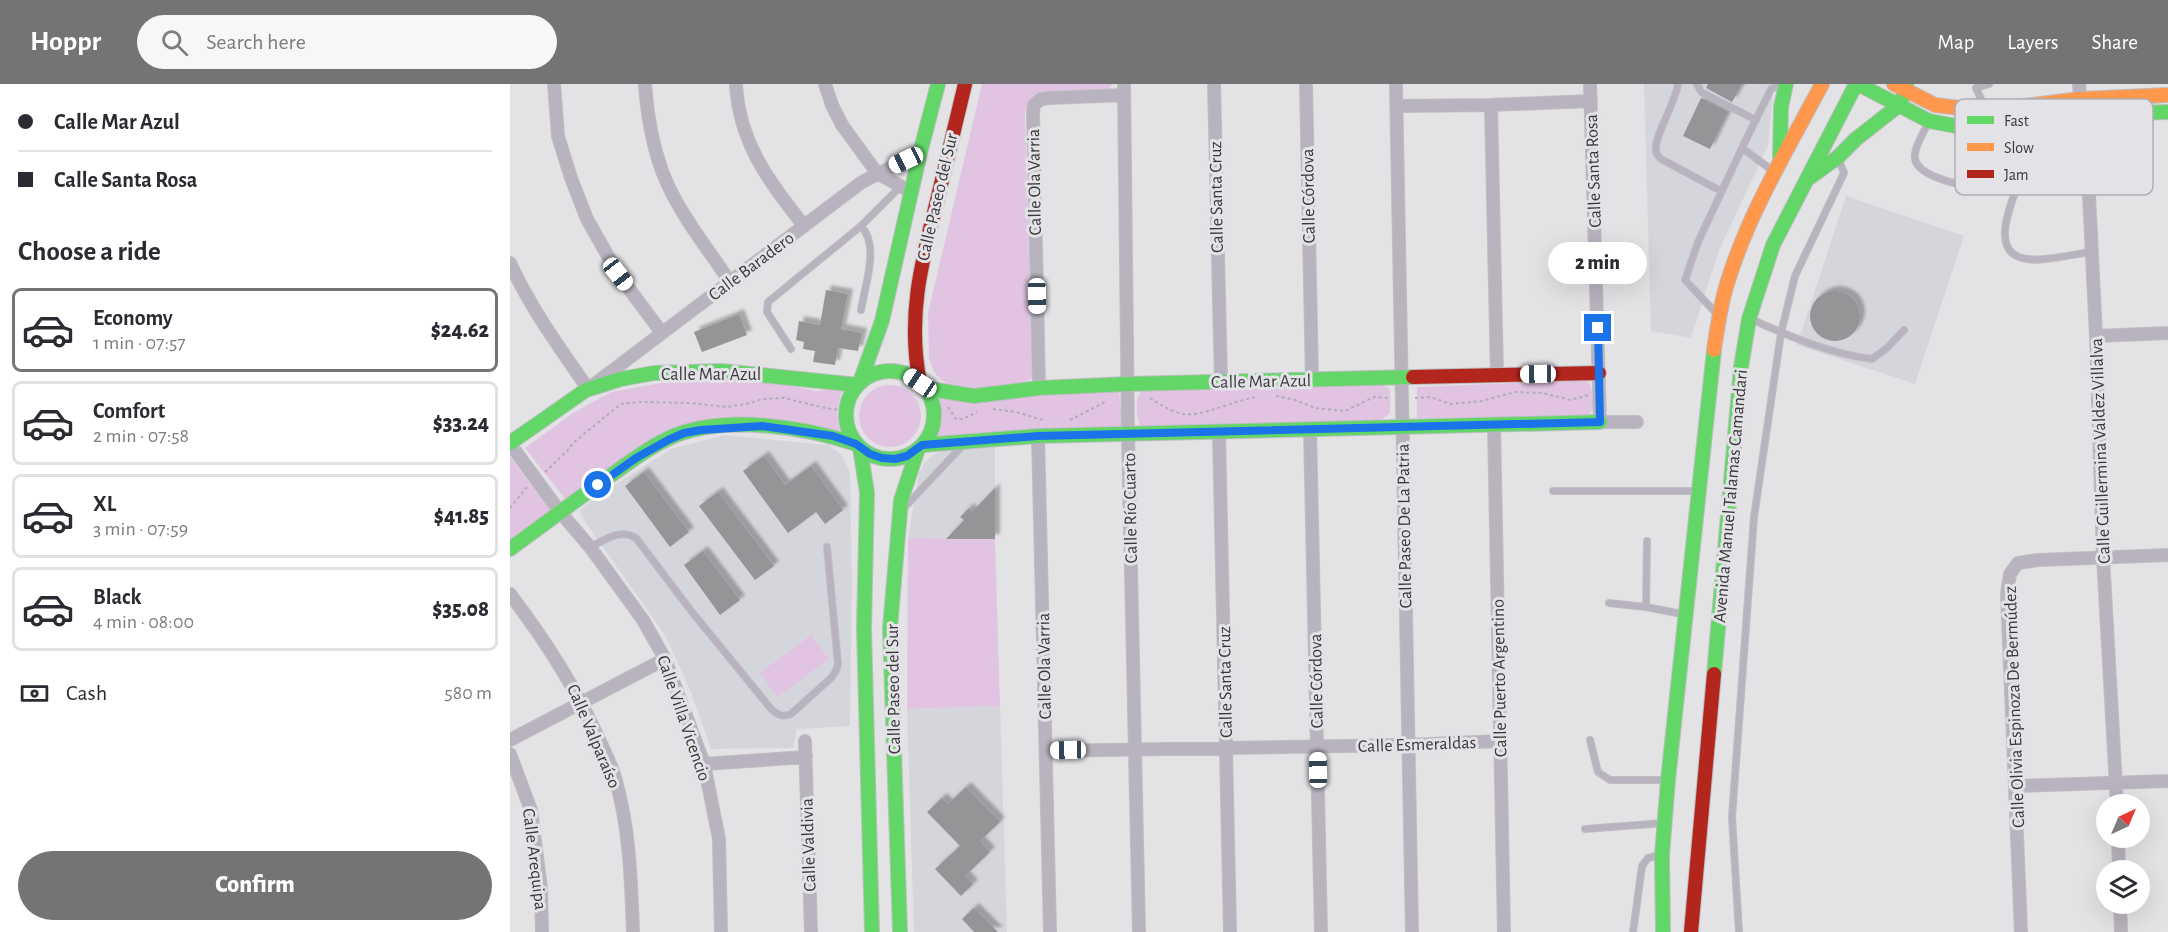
<!DOCTYPE html>
<html lang="en">
<head>
<meta charset="utf-8">
<style>
  :root { --surface:#fff; --page:#f7f7f7; --text:#2b2b33; --muted:#7c7c81; --line:#e1e1e2; --accent:#747476 }
  body { margin:0; font-family:"Alegreya Sans",sans-serif; background:var(--page); color:var(--text); height:100vh; display:flex; flex-direction:column; font-size:22px; white-space:nowrap }
  * { box-sizing:border-box; margin:0 }
  p { font-size:20px; color:var(--muted) }
  .icon { flex:none; width:33px; height:33px; fill:none; stroke:currentColor; stroke-width:2; stroke-linecap:round; stroke-linejoin:round }
  .map { position:relative; flex:1; overflow:hidden }
  .panel { display:flex; flex-direction:column; background:var(--surface); width:510px }
  .panel>* { flex:none }
  .guide { display:grid; align-content:center; height:132px; padding:0 18px; background:var(--surface) }
  .needle { width:39px; rotate:44deg }
  .tools { position:absolute; left:1586px; top:710px; display:grid; gap:12px }
  .tools a { display:grid; place-items:center; width:54px; height:54px; border-radius:50%; background:var(--surface); box-shadow:0 6px 24px #0002; font-size:30px }
  .end { position:absolute; width:27px; height:27px; margin:-14px; border:8px solid #1a73e8; background:#fff; box-shadow:0 0 0 3px #fff }
  .from { border-radius:50% }
  .bubble { position:absolute; height:42px; border-radius:21px; background:var(--surface); box-shadow:0 6px 24px #0002; font-size:20px; font-weight:800; line-height:42px; text-align:center }
  .car { position:absolute; width:18px; height:36px; margin:-18px -9px; border-radius:8px; box-shadow:0 0 4px 2px #0007; background:linear-gradient(#fff 24%,#345 0 40%,#fff 0 76%,#345 0 86%,#fff 0) }
  .guide b { display:flex; align-items:center; gap:21px; height:57px; font-size:22px }
  .guide b+b { border-top:2px solid var(--line) }
  .guide i { width:15px; height:15px; background:var(--text) }
  ul { padding:0; list-style:none }
  li { display:flex; align-items:center; gap:18px; height:84px; margin:0 12px 9px; padding:0 6px; border:3px solid var(--line); border-radius:9px }
  li div { flex:1 }
  li b { display:block; font-size:22px }
  li em { font-style:normal; font-weight:800 }
  li.current { border-color:var(--accent) }
  li>.icon { width:54px; height:54px; stroke-width:1.5 }
  h2 { padding:0 18px; font-size:27px; line-height:72px }
  .pay { display:flex; align-items:center; gap:15px; height:66px; padding:0 18px; font-size:22px }
  .pay p { margin-inline-start:auto }
  .cta { display:flex; gap:12px; margin-top:auto; padding:12px 18px }
  .cta a { flex:1; height:69px; border-radius:36px; background:var(--accent); color:#fff; font-size:24px; font-weight:800; line-height:69px; text-align:center }
  header { display:flex; align-items:center; gap:36px; box-sizing:border-box; height:84px; padding:0 30px; background:var(--accent); color:#fff }
  header strong { font-size:28px }
  nav { display:flex; gap:33px; margin-inline-start:auto; font-size:21px }
  .search { width:420px; height:54px; background:var(--page); display:flex; align-items:center; gap:15px; box-sizing:border-box; padding:0 21px; border-radius:33px; color:var(--muted); font-size:22px }
  main { display:flex; flex:1; min-height:0 }
  .map>svg:first-child { display:block }
  .built { fill:#d5d5dc }
  .green { fill:#e0c4e2 }
  .building { fill:#949597; filter:url(#shadow) }
  .lines { fill:none; stroke-linecap:round; stroke-linejoin:round }
  .lane-casing { stroke:#bebebf; stroke-width:8 }
  .street-casing { stroke:#bebebf; stroke-width:14 }
  .fast-casing { stroke:#bebebf; stroke-width:16 }
  .slow-casing { stroke:#bebebf; stroke-width:16 }
  .jam-casing { stroke:#bebebf; stroke-width:16 }
  .path { stroke:#b0adb4; stroke-width:2; stroke-dasharray:3 3; stroke-linecap:butt }
  .lane { stroke:#b8b3bf; stroke-width:6 }
  .street { stroke:#b8b3bf; stroke-width:12 }
  .fast { stroke:#63d668; stroke-width:14 }
  .slow { stroke:#ff974d; stroke-width:14 }
  .jam { stroke:#b3261e; stroke-width:14 }
  .route { stroke:#1a73e8; stroke-width:8 }
  .labels { text-anchor:middle; stroke-width:6; stroke-linejoin:round; paint-order:stroke }
  .street-label { font-size:18px; fill:#39393a; stroke:#e2e2e7 }
  .key { fill:#e2e2e7; stroke:#afafb3; stroke-width:1.5 }
  .key-label { font-size:16px; fill:#39393a }
</style>
</head>
<body>
<header>
<strong>Hoppr</strong>
<div class="search"><svg class="icon" aria-label="search" viewBox="0 0 24 24"><circle cx="10" cy="10" r="6"/><path d="M15 15l6 6"/></svg>Search here</div>
<nav><a>Map</a><a>Layers</a><a>Share</a></nav>
</header>
<main>
<section class="panel">
<div class="guide">
<b><i class="from"></i>Calle Mar Azul</b>
<b><i></i>Calle Santa Rosa</b>
</div>
<h2>Choose a ride</h2>
<ul>
<li class="current"><svg class="icon" aria-label="car" viewBox="0 0 24 24"><path d="M5 17H2v-5l4-1 3-4h7l3 4 3 1v5h-3M9 17h6M6 11h13"/><circle cx="7" cy="17" r="2"/><circle cx="17" cy="17" r="2"/></svg><div><b>Economy</b><p>1 min · 07:57</p></div><em>$24.62</em></li>
<li><svg class="icon" aria-label="car" viewBox="0 0 24 24"><path d="M5 17H2v-5l4-1 3-4h7l3 4 3 1v5h-3M9 17h6M6 11h13"/><circle cx="7" cy="17" r="2"/><circle cx="17" cy="17" r="2"/></svg><div><b>Comfort</b><p>2 min · 07:58</p></div><em>$33.24</em></li>
<li><svg class="icon" aria-label="car" viewBox="0 0 24 24"><path d="M5 17H2v-5l4-1 3-4h7l3 4 3 1v5h-3M9 17h6M6 11h13"/><circle cx="7" cy="17" r="2"/><circle cx="17" cy="17" r="2"/></svg><div><b>XL</b><p>3 min · 07:59</p></div><em>$41.85</em></li>
<li><svg class="icon" aria-label="car" viewBox="0 0 24 24"><path d="M5 17H2v-5l4-1 3-4h7l3 4 3 1v5h-3M9 17h6M6 11h13"/><circle cx="7" cy="17" r="2"/><circle cx="17" cy="17" r="2"/></svg><div><b>Black</b><p>4 min · 08:00</p></div><em>$35.08</em></li>
</ul>
<div class="pay"><svg class="icon" aria-label="cash" viewBox="0 0 24 24"><path d="M3 7h18v10H3z"/><circle cx="12" cy="12" r="2"/></svg>Cash<p>580 m</p></div>
<div class="cta"><a>Confirm</a></div>
</section>
<div class="map">
<svg width="1658" height="848" viewBox="0 0 1658 848">
  <defs>
    <filter id="shadow"><feDropShadow dx="5" dy="-5" stdDeviation="1.5" flood-color="#0004"/></filter>
  </defs>
  <rect width="100%" height="100%" fill="#e3e3e6"/>
  <path class="built" d="M1134,0H1264L1258,62L1209,166L1181,254L1141,247Z
    M1336,112L1454,152L1405,300L1287,261Z
    M214,351L318,361L331,370L340,388L342,498L340,642L287,645L283,664L201,665L181,608L155,551L71,432L70,426L84,414L161,365Z
    M441,363H485V455L398,454L409,389L415,378L425,370Z
    M490,622L497,848H404L397,625Z"/>
  <path class="green" d="M472,0H603L596,7C570,7 526,0 515,28L522,294L506,302L479,306L440,300L431,296L424,288L419,274L418,229Z
    M179,294H242L306,307L333,304C327,320 326,331 330,347L182,340L56,416L15,364L63,329L101,308Z
    M1077,296C1084,307 1087,322 1078,332L907,334V303Z
    M349 332a31 31 0 1 1 62 0a31 31 0 1 1-62 0Z
    M872,301L880,305V329L870,337L630,342C626,331 624,312 634,305Z
    M609,308L613,344L422,353L429,341V313Z
    M0,373L40,426L0,456Z
    M398,454L485,455L490,622L397,625Z
    M301,551L319,575L267,613L250,589Z"/>
  <path class="building" d="M1198,0H1232L1222,18L1196,4Z
    M1191,14L1218,28L1200,65L1173,52Z
    M316,206L338,210L331,245L352,249L348,267L328,264L325,281L303,278L305,267L293,265L294,258L286,256L289,237L310,241Z
    M1300 232a25 25 0 1 1 50 0a25 25 0 1 1-50 0Z
    M229,230L237,251L192,268L184,248Z
    M254,372L275,401L301,382L333,426L315,440L306,428L278,449L233,387Z
    M134,388L179,448L160,463L115,402Z
    M485,404V455H436L454,436L450,433L459,424L462,428Z
    M208,408L264,482L245,496L189,422Z
    M193,467L230,516L210,531L174,481Z
    M456,703L490,738L470,757L480,768L455,792L463,800L451,812L425,785L450,762L417,728L432,714L438,720Z
    M464,824L488,848H464L452,835Z"/>
  <g class="lines">
    <defs>
      <path id="lane" d="M1168,0C1166,18 1143,54 1146,67C1146,69 1149,73 1151,75L1211,107
        M1187,0L1191,8L1246,36
        M1476,26L1466,4L1479,0
        M1519,37C1520,44 1523,53 1522,60C1519,88 1466,168 1517,175C1533,178 1564,170 1581,168
        M1418,39C1414,48 1406,60 1405,70C1401,91 1448,101 1463,102C1484,84 1486,68 1482,41
        M1232,64L1261,5L1272,0
        M351,226C355,201 370,161 351,142
        M1206,229L1175,196L1188,158L1232,64L1263,87
        M1243,236C1281,253 1321,270 1362,275L1377,264L1394,246
        M281,265L257,228L258,218L351,142L390,103
        M1043,407H1184
        M394,424L453,361
        M1137,457L1136,523L1172,530
        M80,463C95,456 110,444 126,454L182,528L262,626C268,631 272,633 281,630L321,594L326,587L328,580L317,463
        M1099,519L1136,523
        M1080,656L1088,688L1100,696H1154
        M1075,745L1154,739
        M1123,848L1132,782L1138,774L1150,771
        M1229,848L1222,733L1244,433L1271,249L1285,192L1334,89L1329,76"/>
      <path id="street" d="M44,0L48,52L61,94L77,135L108,190L152,249
        M135,0C137,29 142,59 152,87C167,127 196,162 220,198
        M226,0C229,59 259,97 294,142
        M315,0L322,21L332,41L367,89L401,108
        M614,0L618,350L629,848
        M704,0L711,298
        M796,0L802,296
        M886,0L902,848
        M1080,0L1090,338H1127
        M1569,0L1570,15L1575,31L1586,252L1593,473L1607,720
        M981,21L987,291
        M887,22L981,21L1081,17
        M0,179C21,225 50,264 78,305L352,98L410,69
        M1586,252L1658,249
        M529,304L523,28L524,21L531,15L539,14L614,11
        M984,341L994,848
        M800,345L811,848
        M709,348L720,848
        M528,352L540,848
        M0,360L50,428L80,463L133,536L155,575L194,680L209,755L211,848
        M0,510C35,556 63,599 87,651C94,666 102,682 106,697C120,747 121,797 123,848
        M0,656L155,575
        M295,657L301,848
        M536,667L897,661L990,657
        M0,670L21,726L31,804L32,848
        M194,680L296,673
        M1507,702L1658,697
        M1608,753L1609,786
        M1610,819L1611,848
        M1511,848L1497,510L1500,490L1508,479L1528,476L1658,471"/>
      <path id="fast" d="M1348,0L1419,37L1446,42L1575,31L1658,28
        M1270,73L1271,23L1276,0
        M1299,94L1328,73L1346,55L1388,22L1396,7V0
        M336 331a44 44 0 1 1 88 0a44 44 0 1 1-88 0Z
        M350,298L372,237L410,69L428,0
        M414,304L464,312L529,304L618,300L903,293
        M0,359L76,306L111,295L144,289L212,287L348,301
        M412,361L528,352L1090,338
        M350,363L357,409L354,544L362,848
        M0,465C33,441 66,416 100,392C121,377 142,361 166,351C219,331 294,343 346,360
        M1204,590L1231,283L1239,235L1263,161L1346,0
        M390,848L380,544L391,416L408,365
        M1153,848L1152,771L1158,696L1204,266"/>
      <path id="slow" d="M1384,0L1425,21L1476,27L1570,15L1658,11
        M1204,266C1207,245 1210,224 1216,203C1237,132 1277,66 1312,0"/>
      <path id="jam" d="M903,293L1089,289
        M410,299C397,234 411,180 427,117C436,78 446,39 455,0
        M1181,848L1204,590"/>
    </defs>
    <use href="#lane" class="lane-casing"/>
    <use href="#street" class="street-casing"/>
    <use href="#fast" class="fast-casing"/>
    <use href="#slow" class="slow-casing"/>
    <use href="#jam" class="jam-casing"/>
    <path class="path" d="M766,312L785,316L805,324L835,327L864,313L881,314
      M640,314C651,321 662,328 674,330C692,333 727,315 748,313
      M905,314L920,313L941,320L972,317L1005,308L1032,309L1061,316L1078,311
      M438,323L446,335H453L467,328
      M483,325L506,328L533,336
      M560,336L597,317
      M35,388L57,367L64,358L111,320L129,318L180,319L217,323L240,319L253,315L274,314L315,324L336,327
      M0,424L17,403"/>
    <use href="#lane" class="lane"/>
    <use href="#street" class="street"/>
    <use href="#fast" class="fast"/>
    <use href="#slow" class="slow"/>
    <use href="#jam" class="jam"/>
  </g>
  <g class="lines">
    <path class="route" d="M88,401L126,374L158,356L174,349L191,346L252,342L323,352L346,360L360,370L372,374L385,375L397,372L412,361L528,352L1090,338L1088,244"/>
  </g>
  <g class="labels">
    <g class="street-label">
      <text transform="translate(1083 87) rotate(-92)" y="6">Calle Santa Rosa</text>
      <text transform="translate(524 98) rotate(-91)" y="6">Calle Ola Varria</text>
      <text transform="translate(798 112) rotate(-91)" y="6">Calle Córdova</text>
      <text transform="translate(427 113) rotate(-77)" y="6">Calle Paseo del Sur</text>
      <text transform="translate(706 113) rotate(-91)" y="6">Calle Santa Cruz</text>
      <text transform="translate(241 182) rotate(-37)" y="6">Calle Baradero</text>
      <text x="201" y="296">Calle Mar Azul</text>
      <text transform="translate(751 297) rotate(-1)" y="6">Calle Mar Azul</text>
      <text transform="translate(1590 367) rotate(-92)" y="6">Calle Guillermina Valdez Villalva</text>
      <text transform="translate(1220 412) rotate(-85)" y="6">Avenida Manuel Talamas Camandari</text>
      <text transform="translate(620 424) rotate(-91)" y="6">Calle Río Cuarto</text>
      <text transform="translate(894 442) rotate(-91)" y="6">Calle Paseo De La Patria</text>
      <text transform="translate(534 582) rotate(-91)" y="6">Calle Ola Varria</text>
      <text transform="translate(989 594) rotate(-91)" y="6">Calle Puerto Argentino</text>
      <text transform="translate(806 597) rotate(-91)" y="6">Calle Córdova</text>
      <text transform="translate(715 598) rotate(-91)" y="6">Calle Santa Cruz</text>
      <text transform="translate(383 605) rotate(-91)" y="6">Calle Paseo del Sur</text>
      <text transform="translate(1504 623) rotate(-92)" y="6">Calle Olivia Espinoza De Bermúdez</text>
      <text transform="translate(174 634) rotate(71)" y="6">Calle Villa Vicencio</text>
      <text transform="translate(84 652) rotate(67)" y="6">Calle Valparaíso</text>
      <text transform="translate(907 660) rotate(-2)" y="6">Calle Esmeraldas</text>
      <text transform="translate(298 761) rotate(-92)" y="6">Calle Valdivia</text>
      <text transform="translate(25 775) rotate(83)" y="6">Calle Arequipa</text>
    </g>
  </g>
  <rect x="1445" y="15" width="198" height="96" rx="9" class="key"/>
  <rect x="1457" y="32" width="27" height="8" fill="#63d668"/>
  <rect x="1457" y="59" width="27" height="8" fill="#ff974d"/>
  <rect x="1457" y="86" width="27" height="8" fill="#b3261e"/>
  <g class="key-label">
    <text x="1494" y="42">Fast</text>
    <text x="1494" y="69">Slow</text>
    <text x="1494" y="96">Jam</text>
  </g>
</svg>
<div class="tools">
<a><svg class="needle" viewBox="-14 -14 28 28"><path d="M0-13l5 13h-10z" fill="#e53935"/><path d="M0 13l5-13h-10z" fill="#7c7c81"/></svg></a>
<a><svg class="icon" aria-label="layers" viewBox="0 0 24 24"><path d="M12 4l9 5-9 5-9-5zM3 14l9 5 9-5"/></svg></a>
</div>
<i class="end from" style="left:88px;top:401px"></i>
<i class="end" style="left:1088px;top:244px"></i>
<div class="bubble" style="left:1038px;top:158px;width:99px">2 min</div>
<i class="car" style="left:396px;top:76px;rotate:245deg"></i>
<i class="car" style="left:108px;top:190px;rotate:142deg"></i>
<i class="car" style="left:527px;top:212px;rotate:179deg"></i>
<i class="car" style="left:1028px;top:290px;rotate:269deg"></i>
<i class="car" style="left:410px;top:299px;rotate:304deg"></i>
<i class="car" style="left:558px;top:666px;rotate:269deg"></i>
<i class="car" style="left:808px;top:686px;rotate:359deg"></i>
</div>
</main>
</body>
</html>
